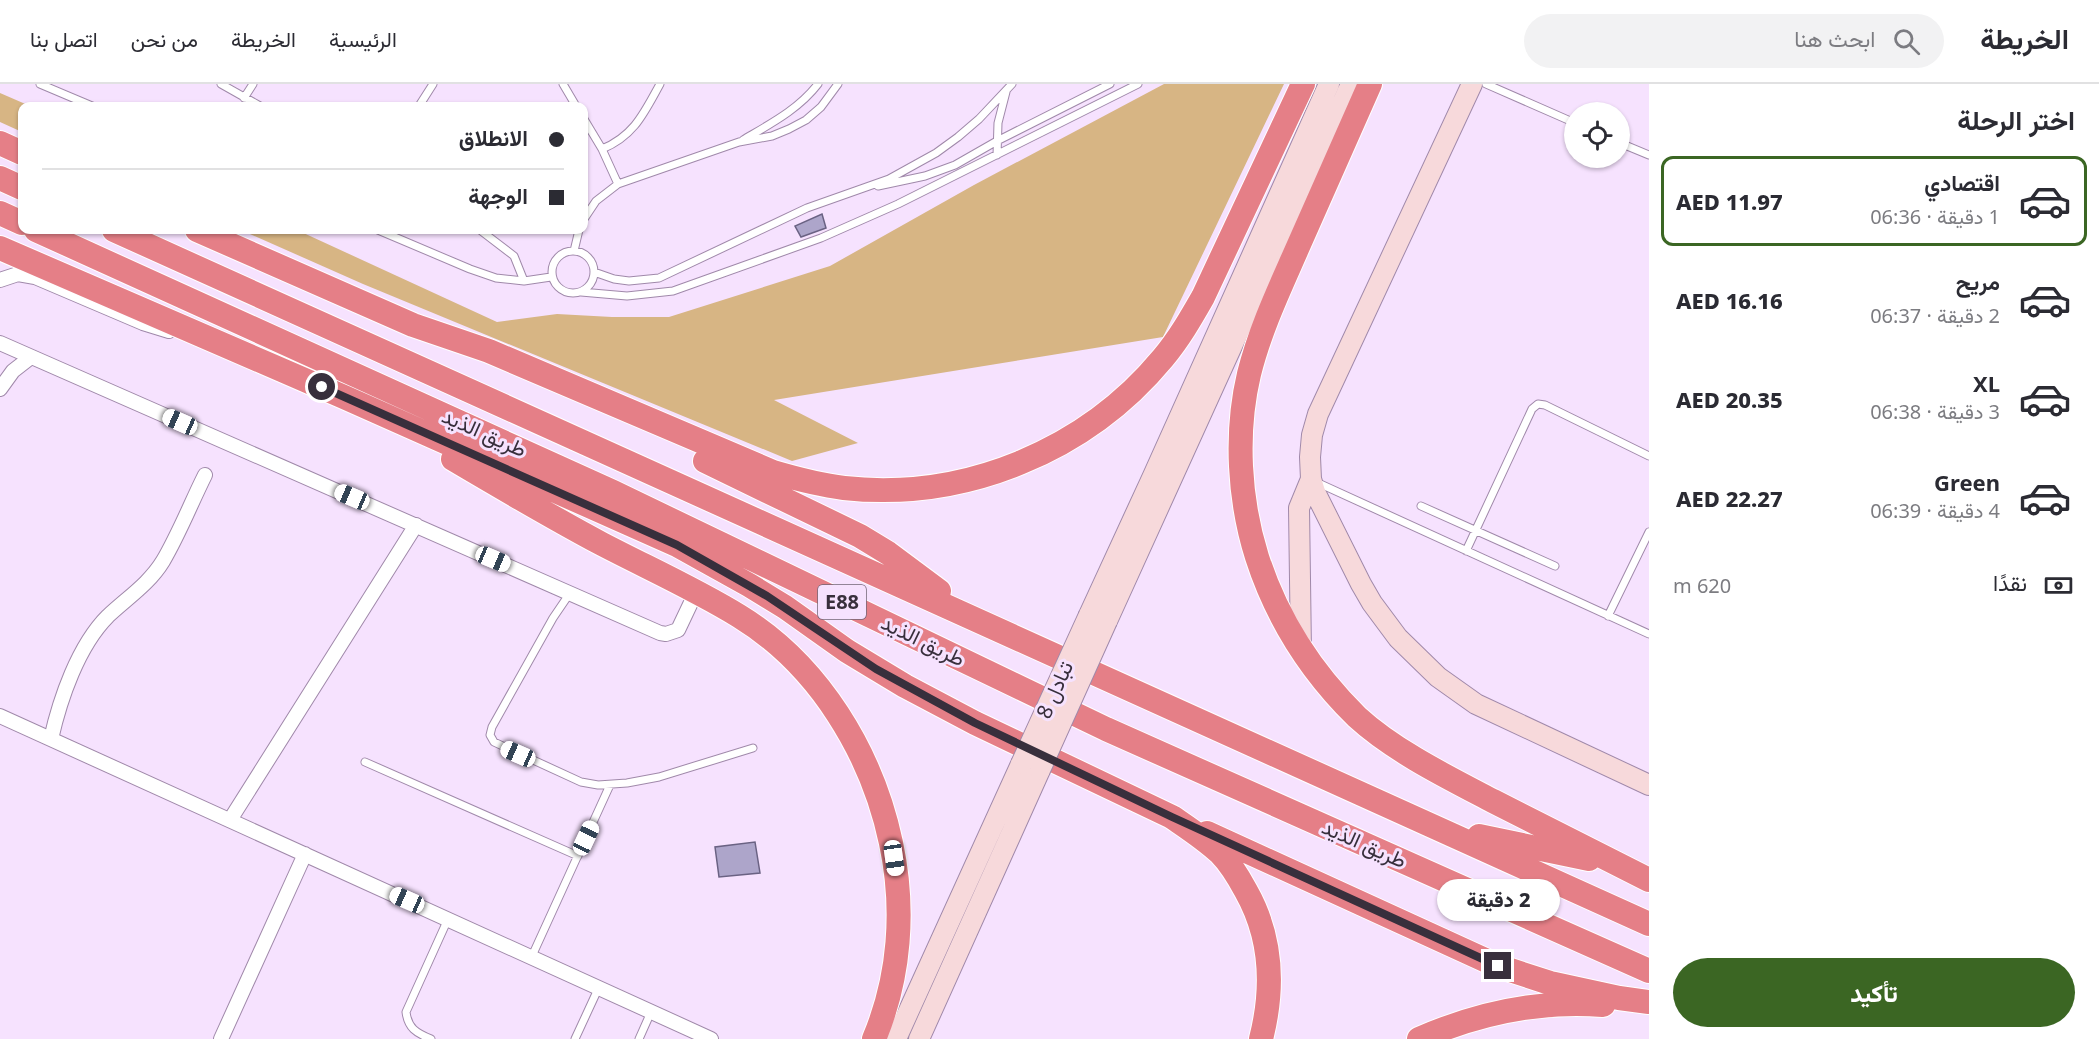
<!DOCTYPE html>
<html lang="ar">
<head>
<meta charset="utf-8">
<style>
  :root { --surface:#fff; --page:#f2f2f3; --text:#2b2b33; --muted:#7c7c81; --line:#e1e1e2; --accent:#3b6623 }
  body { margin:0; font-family:"Noto Sans",Vazirmatn,sans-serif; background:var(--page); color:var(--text); direction:rtl; height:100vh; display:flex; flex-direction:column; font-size:22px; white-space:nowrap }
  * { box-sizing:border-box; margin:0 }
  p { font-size:20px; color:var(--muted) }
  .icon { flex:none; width:33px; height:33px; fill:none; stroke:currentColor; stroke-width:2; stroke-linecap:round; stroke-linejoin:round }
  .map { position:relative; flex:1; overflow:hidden; direction:ltr }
  .drawer { display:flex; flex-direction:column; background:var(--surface); width:450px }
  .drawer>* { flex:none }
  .hud { position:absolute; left:18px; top:18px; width:570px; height:132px; border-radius:12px; box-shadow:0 2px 4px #0004; direction:rtl; display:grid; align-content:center; height:132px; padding:0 24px; background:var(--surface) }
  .controls { position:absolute; left:1564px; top:18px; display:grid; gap:12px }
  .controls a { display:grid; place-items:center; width:66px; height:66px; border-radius:50%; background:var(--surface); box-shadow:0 2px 4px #0004; font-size:30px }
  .end { position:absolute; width:27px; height:27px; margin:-14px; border:8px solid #382f3c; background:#fff; box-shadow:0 0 0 3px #fff }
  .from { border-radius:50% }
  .bubble { position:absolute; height:42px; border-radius:21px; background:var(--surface); box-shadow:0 2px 4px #0004; font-size:20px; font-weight:800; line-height:42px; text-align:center; direction:rtl }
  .car { position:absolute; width:18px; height:36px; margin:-18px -9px; border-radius:8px; box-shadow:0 0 4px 2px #0007; background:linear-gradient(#fff 24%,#345 0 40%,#fff 0 76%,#345 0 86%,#fff 0) }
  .hud b { display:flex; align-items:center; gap:21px; height:57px; font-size:22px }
  .hud b+b { border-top:2px solid var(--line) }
  .hud i { width:15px; height:15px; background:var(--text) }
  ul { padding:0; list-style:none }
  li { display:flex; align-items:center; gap:18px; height:90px; margin:0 12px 9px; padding:0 12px; border:3px solid transparent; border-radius:12px }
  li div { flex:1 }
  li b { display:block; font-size:22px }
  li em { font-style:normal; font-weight:800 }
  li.current { border-color:var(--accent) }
  li>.icon { width:54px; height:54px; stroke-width:1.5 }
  h2 { padding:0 24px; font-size:27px; line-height:72px }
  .pay { display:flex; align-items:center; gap:15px; height:66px; padding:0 24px; font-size:22px }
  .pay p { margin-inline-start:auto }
  .action { display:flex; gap:12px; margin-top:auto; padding:12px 24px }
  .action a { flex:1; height:69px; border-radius:36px; background:var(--accent); color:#fff; font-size:24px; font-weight:800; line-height:69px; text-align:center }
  header { display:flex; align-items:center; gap:36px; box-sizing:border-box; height:84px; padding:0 30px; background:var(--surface); border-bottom:2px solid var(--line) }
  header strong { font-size:28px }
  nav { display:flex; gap:33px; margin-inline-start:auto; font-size:21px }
  .search { width:420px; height:54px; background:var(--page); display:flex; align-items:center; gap:15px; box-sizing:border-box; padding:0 21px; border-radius:33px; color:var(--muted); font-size:22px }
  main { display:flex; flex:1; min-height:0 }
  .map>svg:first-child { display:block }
  .green { fill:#d7b584 }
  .building { fill:#ada5ca; stroke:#6a6283; stroke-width:1.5 }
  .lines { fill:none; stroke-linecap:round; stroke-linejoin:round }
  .lane-casing { stroke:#a089aa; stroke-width:9 }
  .street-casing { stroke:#a089aa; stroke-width:16 }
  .secondary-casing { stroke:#a089aa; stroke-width:22 }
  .highway-casing { stroke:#fff; stroke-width:26 }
  .lane { stroke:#fff; stroke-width:7 }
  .street { stroke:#fff; stroke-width:14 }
  .secondary { stroke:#f7d9db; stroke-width:20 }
  .highway { stroke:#e57f87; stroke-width:24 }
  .secondary-bridge-casing { stroke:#a089aa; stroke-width:22; stroke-linecap:butt }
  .secondary-bridge { stroke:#f7d9db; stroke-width:20 }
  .route { stroke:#382f3c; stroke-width:8 }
  .labels { text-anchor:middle; stroke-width:6; stroke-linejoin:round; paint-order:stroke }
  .shield { fill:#f6e2fe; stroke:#716576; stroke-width:1.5 }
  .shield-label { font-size:20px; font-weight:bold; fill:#382f3c }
  .street-label { font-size:21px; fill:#382f3c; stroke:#f6e2fe }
</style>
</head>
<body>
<header>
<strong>الخريطة</strong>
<div class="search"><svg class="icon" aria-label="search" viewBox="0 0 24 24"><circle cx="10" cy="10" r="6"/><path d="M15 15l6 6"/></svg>ابحث هنا</div>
<nav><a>الرئيسية</a><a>الخريطة</a><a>من نحن</a><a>اتصل بنا</a></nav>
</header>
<main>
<section class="drawer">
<h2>اختر الرحلة</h2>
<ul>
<li class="current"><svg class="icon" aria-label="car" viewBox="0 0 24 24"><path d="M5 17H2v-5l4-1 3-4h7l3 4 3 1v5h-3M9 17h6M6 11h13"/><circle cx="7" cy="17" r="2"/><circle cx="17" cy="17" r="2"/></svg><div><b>اقتصادي</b><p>1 دقيقة · 06:36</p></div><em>AED 11.97</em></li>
<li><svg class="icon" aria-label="car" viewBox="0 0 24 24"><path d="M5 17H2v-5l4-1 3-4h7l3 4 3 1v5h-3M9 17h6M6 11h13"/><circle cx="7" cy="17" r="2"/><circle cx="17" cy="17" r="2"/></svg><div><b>مريح</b><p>2 دقيقة · 06:37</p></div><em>AED 16.16</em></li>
<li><svg class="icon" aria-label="car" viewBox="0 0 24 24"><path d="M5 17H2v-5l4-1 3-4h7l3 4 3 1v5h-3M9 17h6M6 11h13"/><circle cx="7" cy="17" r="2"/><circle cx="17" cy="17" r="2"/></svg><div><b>XL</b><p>3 دقيقة · 06:38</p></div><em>AED 20.35</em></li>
<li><svg class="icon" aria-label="car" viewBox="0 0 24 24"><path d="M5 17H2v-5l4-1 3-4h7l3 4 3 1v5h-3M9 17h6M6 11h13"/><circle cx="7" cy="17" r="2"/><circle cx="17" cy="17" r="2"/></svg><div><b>Green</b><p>4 دقيقة · 06:39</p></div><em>AED 22.27</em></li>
</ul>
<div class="pay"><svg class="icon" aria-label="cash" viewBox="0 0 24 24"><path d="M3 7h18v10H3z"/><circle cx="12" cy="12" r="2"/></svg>نقدًا<p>620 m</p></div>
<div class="action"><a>تأكيد</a></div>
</section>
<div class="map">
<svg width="1649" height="955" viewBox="0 0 1649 955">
  <rect width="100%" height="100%" fill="#f6e2fe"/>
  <path class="green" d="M1164,0H1284L1163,253L774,316L858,359L792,377L363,200L241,146H297L497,238L557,230L612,233H669L830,182L974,101Z
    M0,9L30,22H22V48L0,38Z"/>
  <path class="building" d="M822,130L826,144L801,153L795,142Z
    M755,758L760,789L719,793L715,763Z"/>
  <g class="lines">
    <defs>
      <path id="lane" d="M40,0L92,22
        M221,0L260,22
        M563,0L576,22
        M1486,0L1575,39
        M244,14L253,0
        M419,22L433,0
        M584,35L602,65L618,100
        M743,56C770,40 799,25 818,0
        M1620,59L1649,71
        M602,65C634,52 644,29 660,0
        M997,71L998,39L1006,8
        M878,102L925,92L955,81L997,57L1110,0
        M584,135L596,117L618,100L739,58L772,52L789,45L806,36L821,23L838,0
        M378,146L470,185L496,194L524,197L551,193
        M480,146L514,172L524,197
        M552 188a21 21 0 1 1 42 0a21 21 0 1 1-42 0Z
        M574,167L579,146
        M594,188L614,195L629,197L659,194L807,124L889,95L936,69L958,53L979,35L1012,0
        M581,208L627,212L673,207L821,154L898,120L1138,0
        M1316,398L1649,550
        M1421,422L1555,482
        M1466,467L1532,325L1538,320L1545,321L1649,372
        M570,509L553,534L492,643L490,651L494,658L581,698L598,701L627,699L659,693L753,664
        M1608,532L1649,448
        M365,678L578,772
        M532,872L610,701
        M431,955C416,949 408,944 406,928L448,835
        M575,955L599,903
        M639,955L651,928"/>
      <path id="street" d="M0,196L18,190L35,193L143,239L169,247
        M0,259L660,549L666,550L678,546L696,508
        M0,305L13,287L31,273
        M0,632L711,955
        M51,655C60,615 78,562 108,532C127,514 149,500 163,477C179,450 191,419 205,391
        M230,736L416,441
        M221,955L305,770"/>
      <path id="secondary" d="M1472,0L1318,330L1312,351L1310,373L1311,395L1315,408L1361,500L1372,519L1398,554L1438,593L1476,620L1649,701
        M1089,531L1153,392L1329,0
        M1107,537L1351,0
        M1301,567L1299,424L1311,395
        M896,955L1021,680
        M919,955L1040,686"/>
      <path id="highway" d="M1370,0C1346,55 1321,110 1297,165C1279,206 1260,246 1249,290C1235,349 1239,416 1257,473C1277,535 1311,588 1357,633C1394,667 1449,694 1493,717C1545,743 1597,770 1649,796
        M0,59L22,69
        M0,94L22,104
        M0,129L22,139
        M36,146L613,408L1106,645L1649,887
        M114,146L1649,840
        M197,146L413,241L489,267L773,388C797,395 820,401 844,404C965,417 1086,367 1163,274C1179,255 1191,234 1203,213L1303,0
        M0,164L344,313L677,461L749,501L785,523L847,567L905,602L975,639L1172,733C1188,744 1205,755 1220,769C1231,780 1239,794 1246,807C1272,853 1274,904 1261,955
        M453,375C502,404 551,433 602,460C648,484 695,505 739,532C819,581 872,669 891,759C905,825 900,893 874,955
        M705,377L860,452L888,469L939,507
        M1207,749L1498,882L1550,899L1619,914L1649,918
        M1479,752L1589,775
        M1419,955C1478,929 1538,916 1603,921"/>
    </defs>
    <use href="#lane" class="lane-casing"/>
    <use href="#street" class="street-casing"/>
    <use href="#secondary" class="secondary-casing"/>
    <use href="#highway" class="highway-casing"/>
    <use href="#lane" class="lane"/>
    <use href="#street" class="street"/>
    <use href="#secondary" class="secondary"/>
    <use href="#highway" class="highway"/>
    <defs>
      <path id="secondary-bridge" d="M1021,680L1089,531
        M1040,686L1107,537"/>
    </defs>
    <use href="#secondary-bridge" class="secondary-bridge-casing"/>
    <use href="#secondary-bridge" class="secondary-bridge"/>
  </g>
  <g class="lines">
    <path class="route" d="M322,303L677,461L767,512L876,585L975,639L1172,733L1498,882"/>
  </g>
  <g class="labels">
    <rect class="shield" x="818" y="501" width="48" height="34" rx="4.5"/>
    <g class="shield-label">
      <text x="842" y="525">E88</text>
    </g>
    <g class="street-label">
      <text transform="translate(484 349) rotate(24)" y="7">طريق الذيد</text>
      <text transform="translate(923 557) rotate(26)" y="7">طريق الذيد</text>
      <text transform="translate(1055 606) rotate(-66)" y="7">تبادل 8</text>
      <text transform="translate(1364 760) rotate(24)" y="7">طريق الذيد</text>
    </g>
  </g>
</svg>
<div class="controls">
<a><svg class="icon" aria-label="locate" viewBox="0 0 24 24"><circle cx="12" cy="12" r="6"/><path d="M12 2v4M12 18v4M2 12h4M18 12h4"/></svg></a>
</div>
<i class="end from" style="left:322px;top:303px"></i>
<i class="end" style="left:1498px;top:882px"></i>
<div class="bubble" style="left:1437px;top:795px;width:123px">2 دقيقة</div>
<i class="car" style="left:180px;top:338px;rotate:294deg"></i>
<i class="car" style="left:352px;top:413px;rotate:293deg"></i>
<i class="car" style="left:493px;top:475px;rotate:113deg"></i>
<i class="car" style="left:518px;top:670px;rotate:294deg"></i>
<i class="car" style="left:586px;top:754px;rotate:25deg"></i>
<i class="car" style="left:894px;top:774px;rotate:172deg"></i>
<i class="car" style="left:407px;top:816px;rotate:294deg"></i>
<div class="hud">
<b><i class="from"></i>الانطلاق</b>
<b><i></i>الوجهة</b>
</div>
</div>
</main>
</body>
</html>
